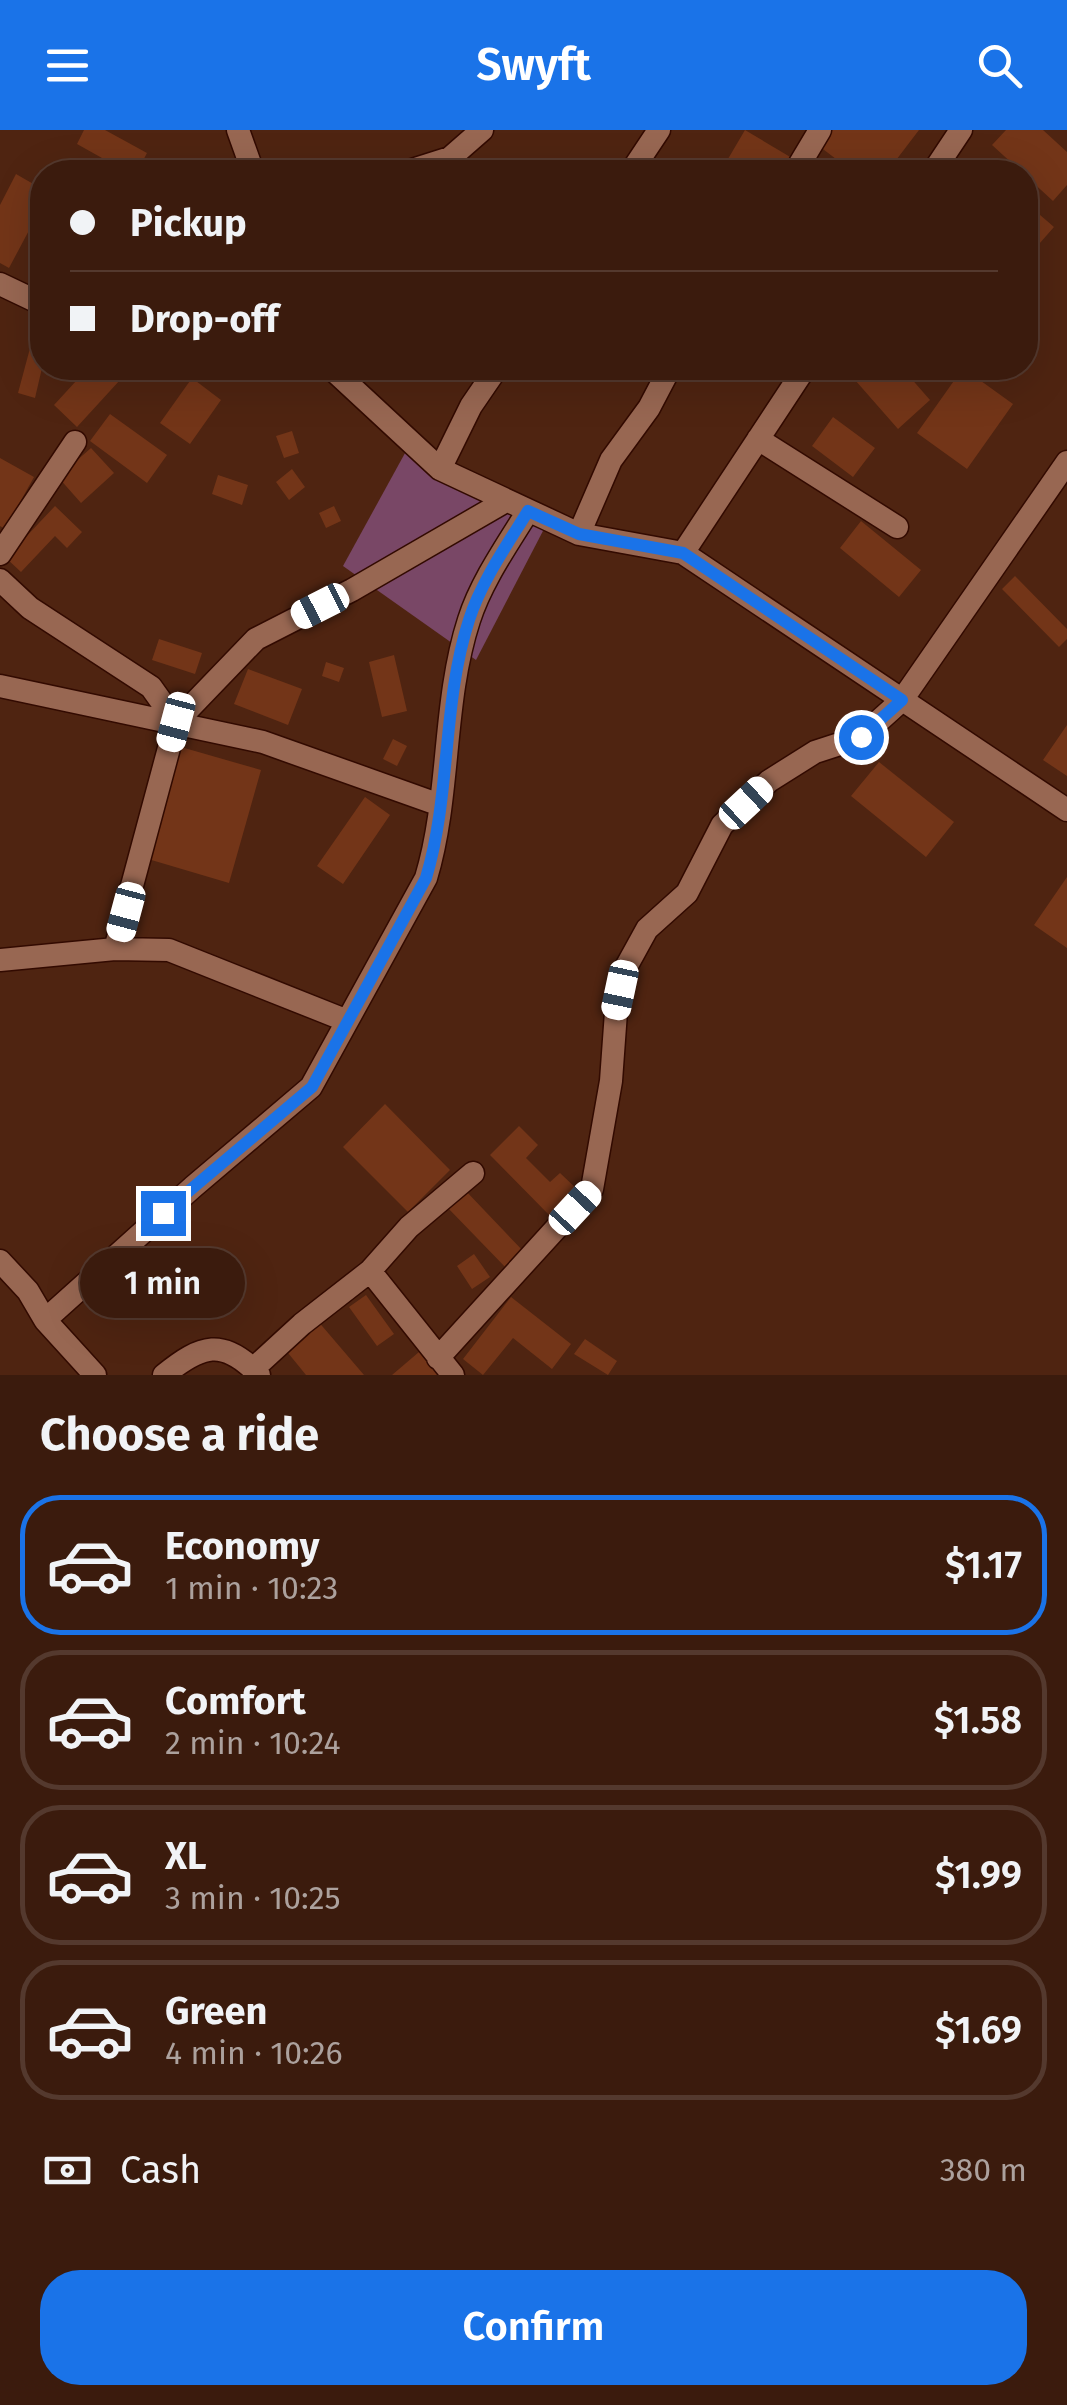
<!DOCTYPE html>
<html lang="en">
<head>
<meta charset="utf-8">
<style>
  :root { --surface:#3b1b0d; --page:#46281b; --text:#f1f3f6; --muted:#aca19d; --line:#54392e; --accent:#1a73e8 }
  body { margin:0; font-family:"Fira Sans",sans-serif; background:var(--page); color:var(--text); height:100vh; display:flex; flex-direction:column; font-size:38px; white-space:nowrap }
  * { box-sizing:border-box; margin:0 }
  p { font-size:32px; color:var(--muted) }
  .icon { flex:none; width:55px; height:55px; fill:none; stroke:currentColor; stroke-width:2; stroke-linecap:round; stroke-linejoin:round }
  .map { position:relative; height:1245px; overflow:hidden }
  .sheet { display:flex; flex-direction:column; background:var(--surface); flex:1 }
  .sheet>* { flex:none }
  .hud { position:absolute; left:30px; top:30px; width:1008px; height:220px; border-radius:40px; box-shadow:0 10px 40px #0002,0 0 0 2px var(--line); display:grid; align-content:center; height:220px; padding:0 40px; background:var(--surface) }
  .end { position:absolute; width:45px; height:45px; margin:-22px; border:12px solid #1a73e8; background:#fff; box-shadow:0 0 0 5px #fff }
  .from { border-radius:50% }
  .bubble { position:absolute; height:70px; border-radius:35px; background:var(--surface); box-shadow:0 10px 40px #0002,0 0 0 2px var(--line); font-size:32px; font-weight:600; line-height:70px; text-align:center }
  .car { position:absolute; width:30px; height:60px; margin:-30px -15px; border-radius:12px; box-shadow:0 0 8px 2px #0007; background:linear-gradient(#fff 24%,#345 0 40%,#fff 0 76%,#345 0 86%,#fff 0) }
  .hud b { display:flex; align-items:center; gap:35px; height:95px; font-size:38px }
  .hud b+b { border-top:2px solid var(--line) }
  .hud i { width:25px; height:25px; background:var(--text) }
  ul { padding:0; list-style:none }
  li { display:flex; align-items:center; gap:30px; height:140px; margin:0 20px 15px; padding:0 20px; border:5px solid var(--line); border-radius:40px }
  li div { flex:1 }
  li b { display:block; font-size:38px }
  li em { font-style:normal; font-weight:600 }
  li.current { border-color:var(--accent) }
  li>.icon { width:90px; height:90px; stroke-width:1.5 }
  h2 { padding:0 40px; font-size:45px; line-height:120px }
  .pay { display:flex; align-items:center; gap:25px; height:110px; padding:0 40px; font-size:38px }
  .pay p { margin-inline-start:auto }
  .button { display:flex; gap:20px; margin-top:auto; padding:20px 40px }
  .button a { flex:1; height:115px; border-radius:40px; background:var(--accent); color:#fff; font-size:40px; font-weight:600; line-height:115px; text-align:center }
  header { display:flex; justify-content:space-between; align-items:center; height:130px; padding:0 40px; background:var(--accent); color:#fff; font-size:45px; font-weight:600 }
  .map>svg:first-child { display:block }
  .green { fill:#794766 }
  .building { fill:#733518 }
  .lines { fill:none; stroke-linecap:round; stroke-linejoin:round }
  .minor-casing { stroke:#320a00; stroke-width:25 }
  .minor { stroke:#986752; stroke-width:22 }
  .route { stroke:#1a73e8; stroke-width:12 }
</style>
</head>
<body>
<header><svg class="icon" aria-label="menu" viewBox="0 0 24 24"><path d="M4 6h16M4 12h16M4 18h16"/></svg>Swyft<svg class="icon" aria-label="search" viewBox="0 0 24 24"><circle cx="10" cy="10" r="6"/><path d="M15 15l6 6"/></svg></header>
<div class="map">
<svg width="1067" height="1245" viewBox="0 0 1067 1245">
  <rect width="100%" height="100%" fill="#4f2411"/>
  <path class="green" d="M410,314L544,399L476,530L343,436Z"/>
  <path class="building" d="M84,0H105L147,23L137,42H127L77,14Z
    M745,0L792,28L784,42H739L725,34Z
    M825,0H919L887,42H853L815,13Z
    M1006,0H1043L1067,22V55L1053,71L992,15Z
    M16,44L42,59V76L9,138L0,133V75Z
    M1025,72L1054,97L1025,130Z
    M33,207L42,209V238L35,268L18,263Z
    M88,238H131L77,297L54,275Z
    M853,238H902L930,270L898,299L848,242Z
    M963,238L1013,274L967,339L917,303Z
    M192,248L221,270L190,314L160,293Z
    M110,284L167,325L147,353L90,311Z
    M833,287L875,318L853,347L812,316Z
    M292,301L299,323L284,328L276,306Z
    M91,318L114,343L81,373L58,347Z
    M0,328L34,347L5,399L0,396Z
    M292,339L305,357L289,370L276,352Z
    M218,345L248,355L242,375L212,364Z
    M55,376L82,402L67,418L55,406L21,442L6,428Z
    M334,376L341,391L326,398L319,383Z
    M861,391L921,440L899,467L840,418Z
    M1015,446L1067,499V509L1059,517L1002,459Z
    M159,509L202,523L195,544L152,530Z
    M394,525L407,581L382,587L369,532Z
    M326,532L344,538L339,552L322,546Z
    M248,539L302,559L288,595L234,574Z
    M1067,595V646L1043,630Z
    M393,609L407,616L397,636L383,629Z
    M181,617L261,640L229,753L148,729Z
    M879,632L954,692L926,727L851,666Z
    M365,667L390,685L343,754L317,736Z
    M1067,747V818L1034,795Z
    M385,974L450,1040L408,1082L343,1017Z
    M519,996L538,1015L526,1028L550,1052L560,1043L580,1062L553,1089L490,1025Z
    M464,1059L526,1124L509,1141L446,1076Z
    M474,1124L490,1147L472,1159L457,1136Z
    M366,1165L394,1204L377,1216L349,1177Z
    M511,1167L571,1214L552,1239L513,1208L483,1245L463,1229Z
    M317,1190L364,1245H306L284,1218Z
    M585,1209L617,1231L608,1245L574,1224Z
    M419,1222L438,1245H392Z"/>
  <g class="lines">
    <defs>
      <path id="minor" d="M238,0L253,42
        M406,42L450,28L482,0
        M631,42L659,0
        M795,42L820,0
        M933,42L961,0
        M0,154L42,174
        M331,238L440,339L579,404L683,423L1067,680
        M758,309L897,397
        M440,339L471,276L497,238
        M579,404L611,330L649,278L670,238
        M683,423L805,238
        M0,424L75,312
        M0,450L30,478L151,557L176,592
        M0,556L263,612L440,675
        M115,819L176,592L256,509L352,460L504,372
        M0,830L115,819L169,820L345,890
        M0,1131L28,1161L45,1190L193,1057L311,957L426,748C451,665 442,573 469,490C481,452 507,415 528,381
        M370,1141L453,1245
        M45,1190L95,1245
        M438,1228L592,1059L611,951L616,882L625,839L647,799L687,763L722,695L769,651L815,622L861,607L902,570L1067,332
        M253,1239L302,1194L370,1141L409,1097L473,1043
        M164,1245C201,1215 223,1207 259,1245"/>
    </defs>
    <use href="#minor" class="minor-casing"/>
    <use href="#minor" class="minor"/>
  </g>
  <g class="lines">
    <path class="route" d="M163,1083L312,957L426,748C451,665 442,573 469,490C481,452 507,415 528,381L579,404L683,423L902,570L861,607"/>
  </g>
</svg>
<i class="end from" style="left:861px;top:607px"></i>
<i class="end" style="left:163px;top:1083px"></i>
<div class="bubble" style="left:80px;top:1118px;width:165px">1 min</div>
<i class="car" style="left:320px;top:476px;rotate:243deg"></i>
<i class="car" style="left:176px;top:592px;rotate:195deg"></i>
<i class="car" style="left:746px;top:673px;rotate:47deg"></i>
<i class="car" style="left:126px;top:782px;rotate:195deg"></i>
<i class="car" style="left:620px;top:860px;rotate:192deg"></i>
<i class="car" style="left:575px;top:1078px;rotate:43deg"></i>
<div class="hud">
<b><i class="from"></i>Pickup</b>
<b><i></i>Drop-off</b>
</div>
</div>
<section class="sheet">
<h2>Choose a ride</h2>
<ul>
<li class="current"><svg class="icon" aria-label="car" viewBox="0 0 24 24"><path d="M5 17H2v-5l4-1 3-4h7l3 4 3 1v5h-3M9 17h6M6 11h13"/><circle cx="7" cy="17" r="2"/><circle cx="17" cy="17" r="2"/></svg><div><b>Economy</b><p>1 min · 10:23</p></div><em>$1.17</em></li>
<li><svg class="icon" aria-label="car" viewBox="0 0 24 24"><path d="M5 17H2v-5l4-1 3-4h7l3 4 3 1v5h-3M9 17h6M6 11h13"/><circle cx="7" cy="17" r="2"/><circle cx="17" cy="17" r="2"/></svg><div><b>Comfort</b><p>2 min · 10:24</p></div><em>$1.58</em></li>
<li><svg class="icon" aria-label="car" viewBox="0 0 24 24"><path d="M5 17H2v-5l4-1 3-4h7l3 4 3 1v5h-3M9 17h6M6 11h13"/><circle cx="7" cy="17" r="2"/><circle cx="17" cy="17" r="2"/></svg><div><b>XL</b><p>3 min · 10:25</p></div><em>$1.99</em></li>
<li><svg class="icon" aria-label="car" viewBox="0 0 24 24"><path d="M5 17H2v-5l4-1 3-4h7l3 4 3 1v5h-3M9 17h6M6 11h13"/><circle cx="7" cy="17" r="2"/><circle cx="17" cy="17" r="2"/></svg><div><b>Green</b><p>4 min · 10:26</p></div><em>$1.69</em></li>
</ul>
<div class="pay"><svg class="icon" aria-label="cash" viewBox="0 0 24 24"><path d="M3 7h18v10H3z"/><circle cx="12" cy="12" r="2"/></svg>Cash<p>380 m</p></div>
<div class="button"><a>Confirm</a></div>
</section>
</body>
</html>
